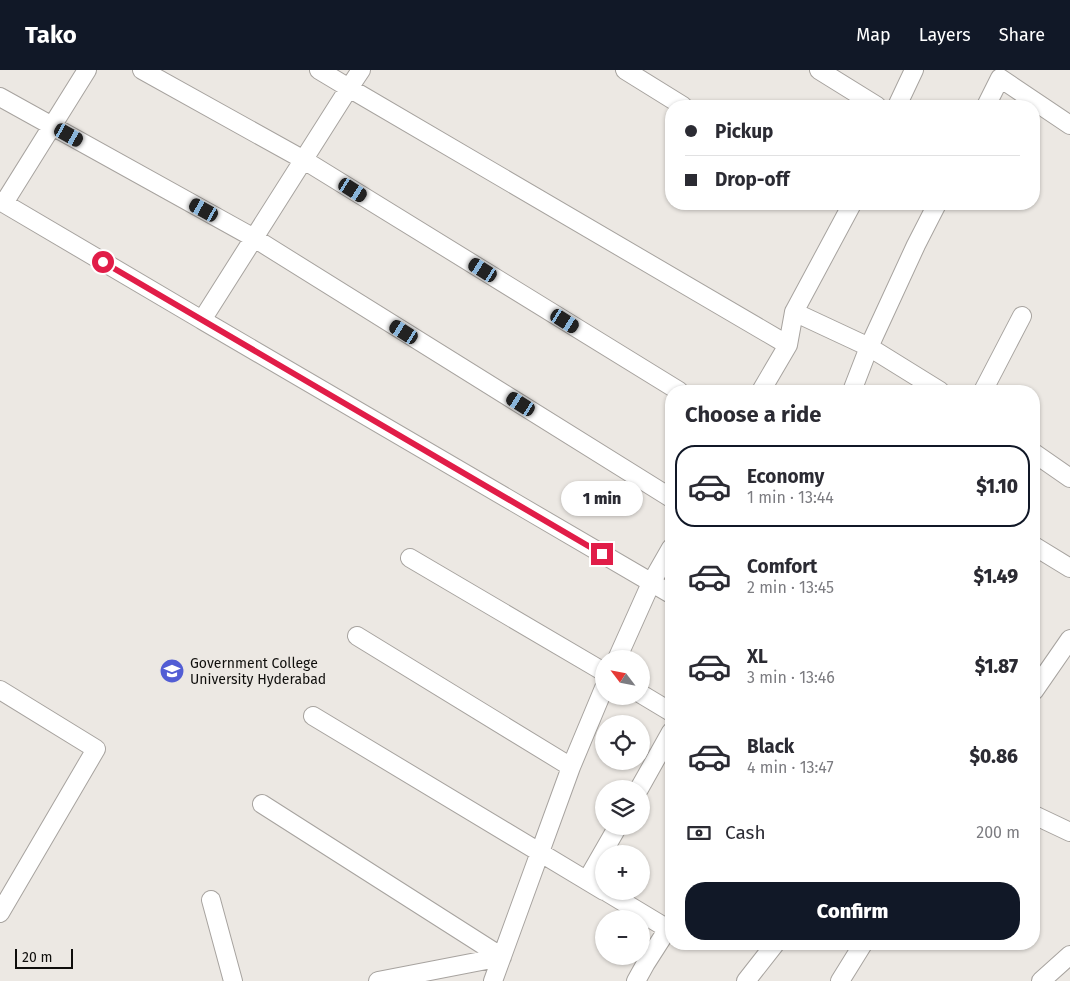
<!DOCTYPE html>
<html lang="en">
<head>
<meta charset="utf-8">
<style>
  :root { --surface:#fff; --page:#f7f7f7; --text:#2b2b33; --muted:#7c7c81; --line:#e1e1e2; --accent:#111827 }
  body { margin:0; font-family:"Fira Sans",sans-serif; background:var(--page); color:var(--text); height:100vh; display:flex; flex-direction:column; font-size:19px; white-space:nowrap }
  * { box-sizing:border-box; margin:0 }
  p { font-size:16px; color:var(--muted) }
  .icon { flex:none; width:28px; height:28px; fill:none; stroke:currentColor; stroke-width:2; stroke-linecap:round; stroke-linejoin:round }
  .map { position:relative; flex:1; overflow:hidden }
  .side { position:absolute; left:665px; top:315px; width:375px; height:565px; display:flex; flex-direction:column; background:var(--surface); border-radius:20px; box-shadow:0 1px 4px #0004 }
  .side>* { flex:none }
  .top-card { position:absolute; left:665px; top:30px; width:375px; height:110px; border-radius:20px; box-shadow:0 1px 4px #0004; display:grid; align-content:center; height:110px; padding:0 20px; background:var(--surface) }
  .needle { width:32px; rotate:302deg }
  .controls { position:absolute; left:595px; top:580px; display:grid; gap:10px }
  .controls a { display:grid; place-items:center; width:55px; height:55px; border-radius:50%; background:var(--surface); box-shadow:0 1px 4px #0004; font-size:25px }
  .scale { position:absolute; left:15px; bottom:12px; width:58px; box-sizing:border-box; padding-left:5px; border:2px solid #0f0e0c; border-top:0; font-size:14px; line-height:18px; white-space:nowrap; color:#0f0e0c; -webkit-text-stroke:4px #ece8e3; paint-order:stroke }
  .end { position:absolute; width:22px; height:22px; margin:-11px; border:6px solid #e11d48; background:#fff; box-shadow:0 0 0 2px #fff }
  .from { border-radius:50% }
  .bubble { position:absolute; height:35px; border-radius:18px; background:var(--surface); box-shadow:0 1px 4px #0004; font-size:16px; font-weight:800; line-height:35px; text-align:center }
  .car { position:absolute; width:15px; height:30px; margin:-15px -8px; border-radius:6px; box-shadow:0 0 4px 1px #0007; background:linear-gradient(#222 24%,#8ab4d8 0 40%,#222 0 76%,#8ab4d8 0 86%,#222 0) }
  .top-card b { display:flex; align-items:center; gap:18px; height:48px; font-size:19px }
  .top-card b+b { border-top:1px solid var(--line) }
  .top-card i { width:12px; height:12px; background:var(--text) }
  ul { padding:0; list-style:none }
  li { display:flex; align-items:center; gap:15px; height:82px; margin:0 10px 8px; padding:0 10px; border:2px solid transparent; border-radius:20px }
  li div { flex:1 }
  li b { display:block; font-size:19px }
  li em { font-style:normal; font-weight:800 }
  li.current { border-color:var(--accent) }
  li>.icon { width:45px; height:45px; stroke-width:1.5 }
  h2 { padding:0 20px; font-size:22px; line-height:60px }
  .pay { display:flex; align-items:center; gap:12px; height:55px; padding:0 20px; font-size:19px }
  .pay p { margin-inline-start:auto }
  .primary-button { display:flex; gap:10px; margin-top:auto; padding:10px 20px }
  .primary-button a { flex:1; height:58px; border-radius:20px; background:var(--accent); color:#fff; font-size:20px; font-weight:800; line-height:58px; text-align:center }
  header { display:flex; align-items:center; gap:30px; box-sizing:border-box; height:70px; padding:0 25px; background:var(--accent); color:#fff }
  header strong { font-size:24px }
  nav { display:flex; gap:28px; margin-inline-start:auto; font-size:18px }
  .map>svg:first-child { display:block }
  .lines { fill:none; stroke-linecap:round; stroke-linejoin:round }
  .minor-casing { stroke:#a7a39f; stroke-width:20 }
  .minor { stroke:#fff; stroke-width:18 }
  .route { stroke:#e11d48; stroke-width:6 }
  .labels { text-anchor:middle; stroke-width:4.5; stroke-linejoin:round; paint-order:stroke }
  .poi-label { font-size:14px; fill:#0f0e0c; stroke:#ece8e3; text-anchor:start }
</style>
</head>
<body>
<header>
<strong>Tako</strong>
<nav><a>Map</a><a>Layers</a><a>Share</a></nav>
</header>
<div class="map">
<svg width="1070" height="911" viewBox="0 0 1070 911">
  <rect width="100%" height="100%" fill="#ece8e3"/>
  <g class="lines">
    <defs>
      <path id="minor" d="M142,0L304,90L679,321
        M319,0L349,18L361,0
        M625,0L683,36
        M819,0L877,36
        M0,27L254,168L671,428
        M897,36L914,0
        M986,36L1000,8L1070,55
        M0,131L202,250
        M4,133L87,0
        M937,134L916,175L869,277L940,321
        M794,242L852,134
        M761,321L788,275L794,242L869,277L852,321
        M983,321L1022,246
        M1034,383L1070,408
        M1034,476L1070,498
        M410,488L604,602
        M671,524L202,250L349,18L788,275
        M357,566L571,697
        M617,589L651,513L671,478
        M0,620L96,679L0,843
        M1034,621L1070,569
        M641,624L671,642
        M313,646L604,821
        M639,719L671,662
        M262,734L502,887L378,911
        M1034,745L1070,762
        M587,810L618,756
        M605,821L668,859
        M211,830L233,911
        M493,911L571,697L604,618
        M636,911L646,893L671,854
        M746,911L775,874
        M840,911L863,874
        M1041,911L1070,885"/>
    </defs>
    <use href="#minor" class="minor-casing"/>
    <use href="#minor" class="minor"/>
  </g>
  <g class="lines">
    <path class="route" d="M103,192L602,484"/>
  </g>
  <defs>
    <symbol id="university-disc" viewBox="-11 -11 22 22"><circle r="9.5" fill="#525dd4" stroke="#ece8e3"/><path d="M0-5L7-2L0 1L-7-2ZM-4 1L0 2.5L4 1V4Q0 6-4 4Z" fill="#fff"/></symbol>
  </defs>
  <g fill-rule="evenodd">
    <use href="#university-disc" x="158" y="587" width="28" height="28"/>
  </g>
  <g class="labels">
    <g class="poi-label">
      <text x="190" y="598">Government College<tspan x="190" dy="16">University Hyderabad</tspan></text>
    </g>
  </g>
</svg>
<div class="controls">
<a><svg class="needle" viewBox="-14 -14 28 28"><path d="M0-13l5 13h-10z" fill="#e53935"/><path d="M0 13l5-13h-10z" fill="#7c7c81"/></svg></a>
<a><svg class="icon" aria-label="locate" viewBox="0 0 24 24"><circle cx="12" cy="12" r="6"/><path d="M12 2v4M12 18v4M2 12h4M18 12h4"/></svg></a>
<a><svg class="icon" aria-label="layers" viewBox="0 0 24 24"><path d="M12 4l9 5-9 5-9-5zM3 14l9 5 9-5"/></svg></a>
<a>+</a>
<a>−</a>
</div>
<div class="scale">20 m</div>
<i class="end from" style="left:103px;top:192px"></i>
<i class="end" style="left:602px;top:484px"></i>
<div class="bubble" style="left:561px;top:411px;width:82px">1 min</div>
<i class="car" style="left:69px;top:65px;rotate:119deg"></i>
<i class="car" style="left:353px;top:120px;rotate:122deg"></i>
<i class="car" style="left:204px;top:140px;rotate:299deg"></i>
<i class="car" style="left:483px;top:200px;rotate:302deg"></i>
<i class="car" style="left:565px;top:251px;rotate:122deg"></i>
<i class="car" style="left:404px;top:262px;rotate:302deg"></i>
<i class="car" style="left:521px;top:334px;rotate:302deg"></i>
<div class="top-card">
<b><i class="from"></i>Pickup</b>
<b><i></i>Drop-off</b>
</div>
<section class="side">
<h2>Choose a ride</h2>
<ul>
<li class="current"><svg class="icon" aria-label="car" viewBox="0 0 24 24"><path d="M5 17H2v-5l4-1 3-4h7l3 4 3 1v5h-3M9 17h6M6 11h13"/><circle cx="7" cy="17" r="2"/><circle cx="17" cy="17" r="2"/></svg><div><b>Economy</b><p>1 min · 13:44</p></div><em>$1.10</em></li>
<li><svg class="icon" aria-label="car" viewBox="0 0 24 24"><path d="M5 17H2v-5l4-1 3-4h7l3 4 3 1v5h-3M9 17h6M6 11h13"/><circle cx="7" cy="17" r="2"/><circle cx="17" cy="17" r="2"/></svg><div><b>Comfort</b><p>2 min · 13:45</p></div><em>$1.49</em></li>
<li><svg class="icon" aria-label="car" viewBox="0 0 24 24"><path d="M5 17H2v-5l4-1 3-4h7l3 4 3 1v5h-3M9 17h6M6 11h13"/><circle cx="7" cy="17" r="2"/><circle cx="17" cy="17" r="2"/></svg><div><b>XL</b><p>3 min · 13:46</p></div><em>$1.87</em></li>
<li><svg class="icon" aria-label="car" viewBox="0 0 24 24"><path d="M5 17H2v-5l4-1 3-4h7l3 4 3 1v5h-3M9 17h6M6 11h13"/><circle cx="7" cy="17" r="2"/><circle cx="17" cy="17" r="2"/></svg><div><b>Black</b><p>4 min · 13:47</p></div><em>$0.86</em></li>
</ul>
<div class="pay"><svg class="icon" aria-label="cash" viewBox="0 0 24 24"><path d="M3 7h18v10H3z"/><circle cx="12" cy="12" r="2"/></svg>Cash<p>200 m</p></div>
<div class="primary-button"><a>Confirm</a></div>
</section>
</div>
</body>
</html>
